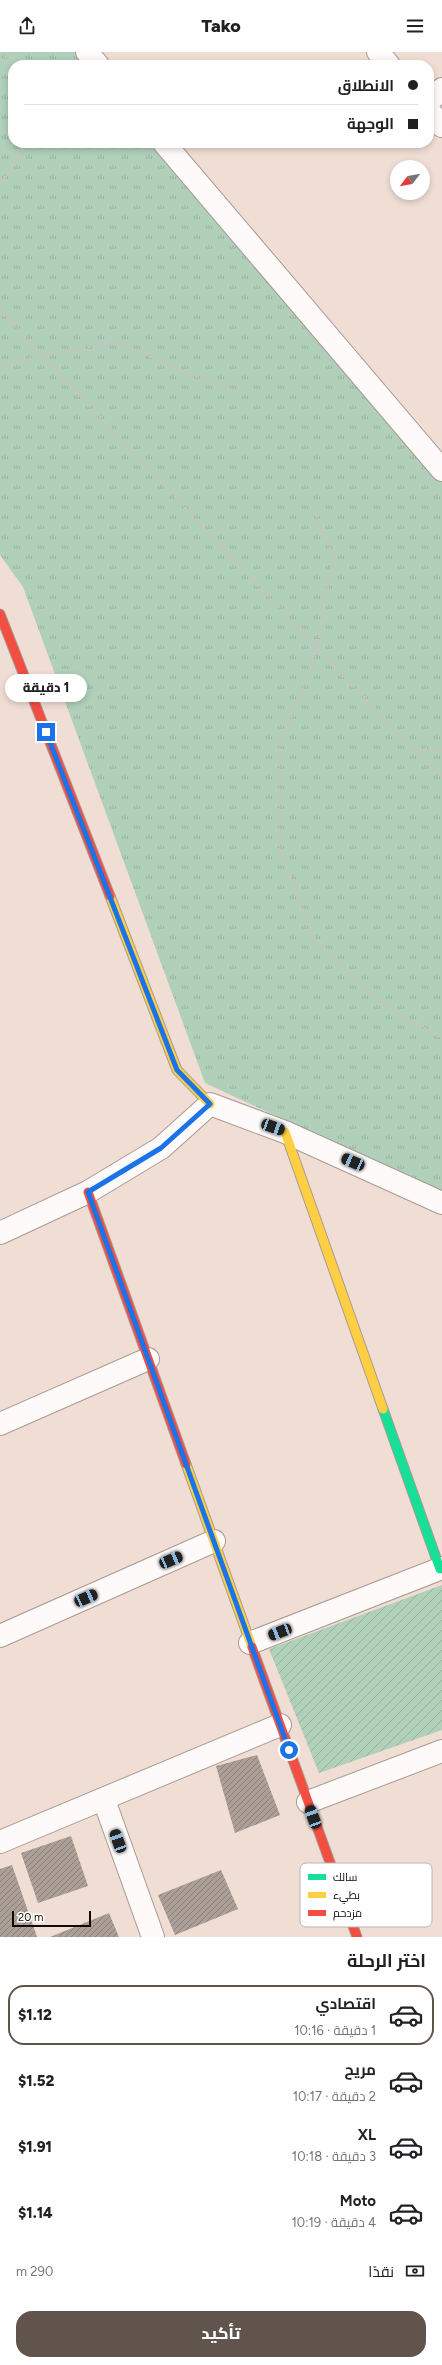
<!DOCTYPE html>
<html lang="ar">
<head>
<meta charset="utf-8">
<style>
  :root { --surface:#fff; --page:#f2f2f2; --text:#202124; --muted:#757577; --line:#e0e0e0; --accent:#60544d }
  body { margin:0; font-family:Figtree,Cairo,sans-serif; background:var(--page); color:var(--text); direction:rtl; height:100vh; display:flex; flex-direction:column; font-size:15px; white-space:nowrap }
  * { box-sizing:border-box; margin:0 }
  p { font-size:13px; color:var(--muted) }
  .icon { flex:none; width:22px; height:22px; fill:none; stroke:currentColor; stroke-width:2; stroke-linecap:round; stroke-linejoin:round }
  .map { position:relative; height:1885px; overflow:hidden; direction:ltr }
  .sheet { display:flex; flex-direction:column; background:var(--surface); flex:1 }
  .sheet>* { flex:none }
  .guide { position:absolute; left:8px; top:8px; width:426px; height:88px; border-radius:16px; box-shadow:0 2px 6px #0003; direction:rtl; display:grid; align-content:center; height:88px; padding:0 16px; background:var(--surface) }
  .needle { width:26px; rotate:239deg }
  .controls { position:absolute; left:390px; top:108px; display:grid; gap:8px }
  .controls a { display:grid; place-items:center; width:40px; height:40px; border-radius:50%; background:var(--surface); box-shadow:0 2px 6px #0003; font-size:20px }
  .scale { position:absolute; left:12px; bottom:10px; width:79px; box-sizing:border-box; padding-left:4px; border:2px solid #130904; border-top:0; font-size:11px; line-height:14px; white-space:nowrap; color:#130904; -webkit-text-stroke:3px #fff; paint-order:stroke }
  .end { position:absolute; width:18px; height:18px; margin:-9px; border:5px solid #1a73e8; background:#fff; box-shadow:0 0 0 2px #fff }
  .from { border-radius:50% }
  .bubble { position:absolute; height:28px; border-radius:14px; background:var(--surface); box-shadow:0 2px 6px #0003; font-size:13px; font-weight:800; line-height:28px; text-align:center; direction:rtl }
  .car { position:absolute; width:12px; height:24px; margin:-12px -6px; border-radius:5px; box-shadow:0 0 3px 1px #0007; background:linear-gradient(#222 24%,#8ab4d8 0 40%,#222 0 76%,#8ab4d8 0 86%,#222 0) }
  .guide b { display:flex; align-items:center; gap:14px; height:38px; font-size:15px }
  .guide b+b { border-top:1px solid var(--line) }
  .guide i { width:10px; height:10px; background:var(--text) }
  ul { padding:0; list-style:none }
  li { display:flex; align-items:center; gap:12px; height:60px; margin:0 8px 6px; padding:0 8px; border:2px solid transparent; border-radius:16px }
  li div { flex:1 }
  li b { display:block; font-size:15px }
  li em { font-style:normal; font-weight:800 }
  li.on { border-color:var(--accent) }
  li>.icon { width:36px; height:36px; stroke-width:1.5 }
  h2 { padding:0 16px; font-size:18px; line-height:48px }
  .pay { display:flex; align-items:center; gap:10px; height:44px; padding:0 16px; font-size:15px }
  .pay p { margin-inline-start:auto }
  .action { display:flex; gap:8px; margin-top:auto; padding:8px 16px }
  .action a { flex:1; height:46px; border-radius:16px; background:var(--accent); color:#fff; font-size:16px; font-weight:800; line-height:46px; text-align:center }
  header { display:flex; justify-content:space-between; align-items:center; height:52px; padding:0 16px; background:var(--surface); font-size:18px; font-weight:800 }
  .map>svg:first-child { display:block }
  .park { fill:url(#park-tufts) }
  .garden { fill:url(#garden-furrows) }
  .building { fill:url(#building-hatch) }
  .lines { fill:none; stroke-linecap:round; stroke-linejoin:round }
  .street-casing { stroke:#a89b94; stroke-width:24 }
  .fast-casing { stroke:#a89b94; stroke-width:11 }
  .slow-casing { stroke:#a89b94; stroke-width:11 }
  .jam-casing { stroke:#a89b94; stroke-width:11 }
  .path { stroke:#c9c3c0; stroke-width:2.5; stroke-dasharray:3 2; stroke-linecap:butt }
  .street { stroke:#fdfaf9; stroke-width:22 }
  .fast { stroke:#16e098; stroke-width:9 }
  .slow { stroke:#ffcf43; stroke-width:9 }
  .jam { stroke:#f24e42; stroke-width:9 }
  .route { stroke:#1a73e8; stroke-width:5 }
  .key { fill:#fff; stroke:#b8b5b4; stroke-width:1 }
  .key-label { font-size:11px; fill:#130904 }
</style>
</head>
<body>
<header><svg class="icon" aria-label="menu" viewBox="0 0 24 24"><path d="M4 6h16M4 12h16M4 18h16"/></svg>Tako<svg class="icon" aria-label="share" viewBox="0 0 24 24"><path d="M12 15V3M7 8l5-5 5 5M5 13v7h14v-7"/></svg></header>
<div class="map">
<svg width="442" height="1885" viewBox="0 0 442 1885">
  <defs>
    <pattern id="park-tufts" width="24" height="20" patternUnits="userSpaceOnUse"><rect width="24" height="20" fill="#b0d0ba"/><path d="M3 7l-1-3M5 7V3M7 7l1-3M15 17l-1-3M17 17v-4M19 17l1-3" fill="none" stroke="#96b19e"/></pattern>
    <pattern id="garden-furrows" width="10" height="10" patternUnits="userSpaceOnUse"><rect width="10" height="10" fill="#b0d0ba"/><path d="M-1 1l2-2M0 10L10 0M9 11l2-2" fill="none" stroke="#96b19e"/></pattern>
    <pattern id="building-hatch" width="6" height="6" patternUnits="userSpaceOnUse"><rect width="6" height="6" fill="#ac9f98"/><path d="M-1 1l2-2M0 6l6-6M5 7l2-2" fill="none" stroke="#8b807a"/></pattern>
  </defs>
  <rect width="100%" height="100%" fill="#f0ded4"/>
  <path class="park" d="M0,0H88L99,13H13V91H166L442,410V1141L205,1031L23,535L0,503Z"/>
  <path class="garden" d="M442,1533V1678L319,1721L269,1597Z"/>
  <path class="building" d="M257,1703L280,1763L235,1781L216,1714Z
    M71,1784L88,1834L38,1851L21,1801Z
    M12,1813L37,1885H0V1817Z
    M221,1818L238,1857L175,1883L158,1843Z
    M109,1861L119,1885H50Z"/>
  <g class="lines">
    <defs>
      <path id="street" d="M87,0L98,13
        M378,0L389,13
        M429,49L442,37
        M429,59L442,74
        M164,91L442,418
        M0,1181L88,1140L161,1096L210,1052L285,1080L442,1151
        M0,1372L148,1307
        M0,1584L214,1489
        M250,1591L442,1516
        M104,1748L153,1885
        M308,1750L442,1699
        M0,1790L280,1673"/>
      <path id="fast" d="M383,1357L440,1517"/>
      <path id="slow" d="M110,844L177,1018L210,1052
        M285,1080L383,1357
        M186,1412L252,1595"/>
      <path id="jam" d="M0,562L110,844
        M88,1140L186,1412
        M252,1595L357,1885"/>
    </defs>
    <use href="#street" class="street-casing"/>
    <use href="#fast" class="fast-casing"/>
    <use href="#slow" class="slow-casing"/>
    <use href="#jam" class="jam-casing"/>
    <path class="path" d="M2,0L13,13
      M0,130L9,122L25,91
      M0,258L317,597L442,725
      M0,315L42,303L117,290L187,321L235,339
      M313,453L333,504L317,597L279,697V796L313,885L377,948L442,987
      M414,696L442,699"/>
    <use href="#street" class="street"/>
    <use href="#fast" class="fast"/>
    <use href="#slow" class="slow"/>
    <use href="#jam" class="jam"/>
  </g>
  <g class="lines">
    <path class="route" d="M46,680L177,1018L210,1052L161,1096L88,1140L289,1698"/>
  </g>
  <rect x="300" y="1811" width="132" height="64" rx="6" class="key"/>
  <rect x="308" y="1822" width="18" height="6" fill="#16e098"/>
  <rect x="308" y="1840" width="18" height="6" fill="#ffcf43"/>
  <rect x="308" y="1858" width="18" height="6" fill="#f24e42"/>
  <g class="key-label">
    <text x="333" y="1829">سالك</text>
    <text x="333" y="1847">بطيء</text>
    <text x="333" y="1865">مزدحم</text>
  </g>
</svg>
<div class="controls">
<a><svg class="needle" viewBox="-14 -14 28 28"><path d="M0-13l5 13h-10z" fill="#e53935"/><path d="M0 13l5-13h-10z" fill="#757577"/></svg></a>
</div>
<div class="scale">20 m</div>
<i class="end from" style="left:289px;top:1698px"></i>
<i class="end" style="left:46px;top:680px"></i>
<div class="bubble" style="left:5px;top:622px;width:82px">1 دقيقة</div>
<i class="car" style="left:273px;top:1075px;rotate:110deg"></i>
<i class="car" style="left:353px;top:1110px;rotate:294deg"></i>
<i class="car" style="left:171px;top:1508px;rotate:67deg"></i>
<i class="car" style="left:86px;top:1546px;rotate:66deg"></i>
<i class="car" style="left:280px;top:1580px;rotate:249deg"></i>
<i class="car" style="left:313px;top:1765px;rotate:340deg"></i>
<i class="car" style="left:118px;top:1789px;rotate:340deg"></i>
<div class="guide">
<b><i class="from"></i>الانطلاق</b>
<b><i></i>الوجهة</b>
</div>
</div>
<section class="sheet">
<h2>اختر الرحلة</h2>
<ul>
<li class="on"><svg class="icon" aria-label="car" viewBox="0 0 24 24"><path d="M5 17H2v-5l4-1 3-4h7l3 4 3 1v5h-3M9 17h6M6 11h13"/><circle cx="7" cy="17" r="2"/><circle cx="17" cy="17" r="2"/></svg><div><b>اقتصادي</b><p>1 دقيقة · 10:16</p></div><em>$1.12</em></li>
<li><svg class="icon" aria-label="car" viewBox="0 0 24 24"><path d="M5 17H2v-5l4-1 3-4h7l3 4 3 1v5h-3M9 17h6M6 11h13"/><circle cx="7" cy="17" r="2"/><circle cx="17" cy="17" r="2"/></svg><div><b>مريح</b><p>2 دقيقة · 10:17</p></div><em>$1.52</em></li>
<li><svg class="icon" aria-label="car" viewBox="0 0 24 24"><path d="M5 17H2v-5l4-1 3-4h7l3 4 3 1v5h-3M9 17h6M6 11h13"/><circle cx="7" cy="17" r="2"/><circle cx="17" cy="17" r="2"/></svg><div><b>XL</b><p>3 دقيقة · 10:18</p></div><em>$1.91</em></li>
<li><svg class="icon" aria-label="car" viewBox="0 0 24 24"><path d="M5 17H2v-5l4-1 3-4h7l3 4 3 1v5h-3M9 17h6M6 11h13"/><circle cx="7" cy="17" r="2"/><circle cx="17" cy="17" r="2"/></svg><div><b>Moto</b><p>4 دقيقة · 10:19</p></div><em>$1.14</em></li>
</ul>
<div class="pay"><svg class="icon" aria-label="cash" viewBox="0 0 24 24"><path d="M3 7h18v10H3z"/><circle cx="12" cy="12" r="2"/></svg>نقدًا<p>290 m</p></div>
<div class="action"><a>تأكيد</a></div>
</section>
</body>
</html>
